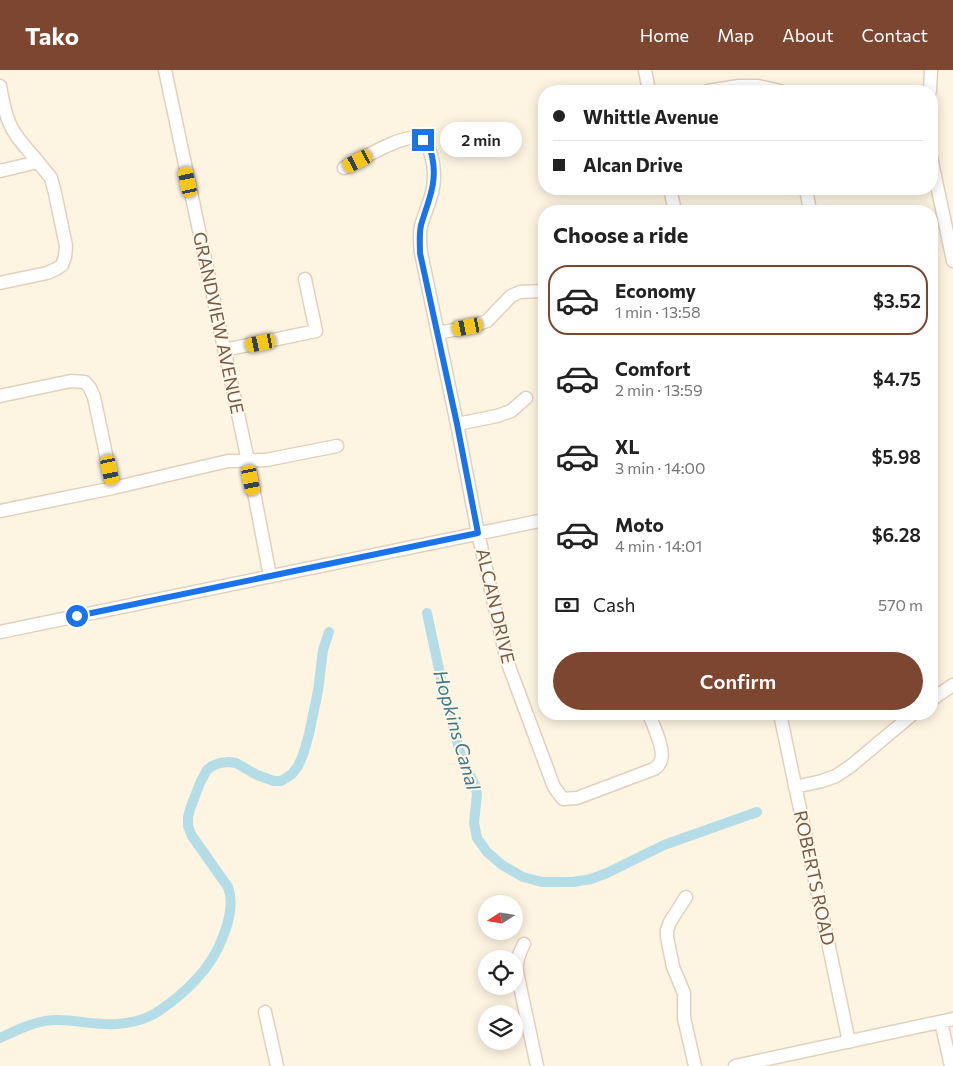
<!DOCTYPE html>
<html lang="en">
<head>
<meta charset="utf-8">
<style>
  :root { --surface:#fff; --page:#f2f2f2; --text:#222; --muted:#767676; --line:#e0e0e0; --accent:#7d4630 }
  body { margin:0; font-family:Commissioner,sans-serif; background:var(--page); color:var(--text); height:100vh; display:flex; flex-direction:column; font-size:19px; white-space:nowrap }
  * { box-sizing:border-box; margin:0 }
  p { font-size:16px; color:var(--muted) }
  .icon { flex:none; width:28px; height:28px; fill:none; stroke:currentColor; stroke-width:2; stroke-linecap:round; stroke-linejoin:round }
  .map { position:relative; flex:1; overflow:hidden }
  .panel { position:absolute; left:538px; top:135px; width:400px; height:515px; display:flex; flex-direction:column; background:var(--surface); border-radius:20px; box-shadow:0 2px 12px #0003 }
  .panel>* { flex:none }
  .banner { position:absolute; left:538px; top:15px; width:400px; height:110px; border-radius:20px; box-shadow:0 2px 12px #0003; display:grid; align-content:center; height:110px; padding:0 15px; background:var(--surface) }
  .needle { width:32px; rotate:258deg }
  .buttons { position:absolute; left:478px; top:825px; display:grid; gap:10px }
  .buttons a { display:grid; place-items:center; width:45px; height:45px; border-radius:50%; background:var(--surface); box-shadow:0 2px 12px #0003; font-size:25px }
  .end { position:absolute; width:22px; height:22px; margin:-11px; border:6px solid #1a73e8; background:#fff; box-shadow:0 0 0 2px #fff }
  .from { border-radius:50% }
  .bubble { position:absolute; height:35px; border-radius:18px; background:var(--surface); box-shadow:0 2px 12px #0003; font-size:16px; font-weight:600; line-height:35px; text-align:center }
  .car { position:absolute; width:15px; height:30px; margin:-15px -8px; border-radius:6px; box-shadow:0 0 4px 1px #0007; background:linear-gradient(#f5c518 24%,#345 0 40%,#f5c518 0 76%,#345 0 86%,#f5c518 0) }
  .banner b { display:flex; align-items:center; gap:18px; height:48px; font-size:19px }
  .banner b+b { border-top:1px solid var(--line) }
  .banner i { width:12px; height:12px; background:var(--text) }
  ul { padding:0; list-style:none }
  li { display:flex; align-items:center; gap:15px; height:70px; margin:0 10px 8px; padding:0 5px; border:2px solid transparent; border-radius:20px }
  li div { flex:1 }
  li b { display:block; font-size:19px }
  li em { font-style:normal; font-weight:600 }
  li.selected { border-color:var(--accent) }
  li>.icon { width:45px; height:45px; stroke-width:1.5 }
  h2 { padding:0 15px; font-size:22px; line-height:60px }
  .pay { display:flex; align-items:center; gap:12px; height:55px; padding:0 15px; font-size:19px }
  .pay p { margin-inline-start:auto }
  .button { display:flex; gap:10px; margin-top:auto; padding:10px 15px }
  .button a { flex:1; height:58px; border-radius:30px; background:var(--accent); color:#fff; font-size:20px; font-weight:600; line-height:58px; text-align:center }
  header { display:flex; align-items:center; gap:30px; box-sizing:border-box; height:70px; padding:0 25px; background:var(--accent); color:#fff }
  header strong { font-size:24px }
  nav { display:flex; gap:28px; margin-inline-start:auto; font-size:18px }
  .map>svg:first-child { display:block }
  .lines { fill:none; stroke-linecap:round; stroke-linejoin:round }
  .canal { stroke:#b5dde7; stroke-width:10 }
  .minor-casing { stroke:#e1d0bc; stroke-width:15 }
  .minor { stroke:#fff; stroke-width:12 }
  .route { stroke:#1a73e8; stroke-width:6 }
  .labels { text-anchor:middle; stroke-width:4; stroke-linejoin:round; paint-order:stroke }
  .street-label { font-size:18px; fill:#755a47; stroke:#fff7e7 }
  .water-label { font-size:19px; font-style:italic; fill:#407989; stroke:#fff7e7 }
</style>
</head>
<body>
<header>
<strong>Tako</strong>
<nav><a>Home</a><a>Map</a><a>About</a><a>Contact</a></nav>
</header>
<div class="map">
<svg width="953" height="996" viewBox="0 0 953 996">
  <rect width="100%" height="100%" fill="#fdf4e1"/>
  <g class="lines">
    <path class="canal" d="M427,543L446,632L462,689L475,715L477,724L474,753L477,768L487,782L502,795L523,807L542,812H573L591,809L607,803L664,775L757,742
      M0,968C17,960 34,951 54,950C75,949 96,956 118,954C128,953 139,951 148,947C156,944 163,938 170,933C191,917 208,900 219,876C227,858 235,836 228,817L192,766L188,756V747L190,739L200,713L207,700L212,696L220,693L229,692L236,693L257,705L274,711H281L286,708L292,704L298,696L303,685L309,664L318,621L323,580L329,562"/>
    <defs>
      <path id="minor" d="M165,0L248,391L270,506
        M645,0L649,21
        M0,16C3,32 6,51 16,65C22,74 31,83 38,92
        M708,21L739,16H758L780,21
        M930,21L931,0
        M931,87L953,191
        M344,98C360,90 402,64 418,68C427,70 429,77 431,85C435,98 435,110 432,123C429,134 424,145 421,156C419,165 420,174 421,183L457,354L478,463L507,591L554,717L563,729L577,728L654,699C657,697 660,694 661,690C665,679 653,655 649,644
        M0,101L38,92L51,108L55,123L66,176L65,187L62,195L56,199L47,203L0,213
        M670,119L675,141
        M806,119L810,141
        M438,263L469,257L487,251L511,226L520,222L544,221
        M224,280L316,261L305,209
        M0,326L71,311L85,312L90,318L94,327L113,418
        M457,354L497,346L511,341L526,328
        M0,441L113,418L228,391L266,390L337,376
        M0,562L544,450
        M931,630L953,615
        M780,644L849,972
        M795,717L822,711L836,706L852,695L913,644
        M686,827L670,852L667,860V867L673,897L684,923V948L695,996
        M524,874C519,884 516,891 517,902L537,996
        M265,942L277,996
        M941,952L951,996
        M735,996L953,949"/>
    </defs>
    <use href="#minor" class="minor-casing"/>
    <use href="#minor" class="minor"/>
  </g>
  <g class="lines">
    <path class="route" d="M77,546L478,463L457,354L420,183C420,174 419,164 421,155C428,131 438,113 432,86C430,79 429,74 423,70"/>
  </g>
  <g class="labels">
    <g class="street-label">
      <text transform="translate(218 253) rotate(78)" y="6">GRANDVIEW AVENUE</text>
      <text transform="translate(495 536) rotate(77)" y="6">ALCAN DRIVE</text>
      <text transform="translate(814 808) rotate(78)" y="6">ROBERTS ROAD</text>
    </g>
    <g class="water-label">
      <text transform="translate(457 660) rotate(74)" y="7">Hopkins Canal</text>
    </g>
  </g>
</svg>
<div class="buttons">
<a><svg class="needle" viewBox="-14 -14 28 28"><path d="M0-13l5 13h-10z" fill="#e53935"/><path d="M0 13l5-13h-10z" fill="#767676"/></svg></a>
<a><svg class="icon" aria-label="locate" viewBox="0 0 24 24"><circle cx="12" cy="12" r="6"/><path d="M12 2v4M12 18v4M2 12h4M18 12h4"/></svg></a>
<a><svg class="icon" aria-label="layers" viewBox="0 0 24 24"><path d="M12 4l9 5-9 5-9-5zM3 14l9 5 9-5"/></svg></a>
</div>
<i class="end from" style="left:77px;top:546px"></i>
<i class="end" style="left:423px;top:70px"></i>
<div class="bubble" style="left:440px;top:52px;width:82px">2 min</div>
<i class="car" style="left:358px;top:91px;rotate:243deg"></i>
<i class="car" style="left:188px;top:112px;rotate:348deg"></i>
<i class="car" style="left:468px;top:257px;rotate:259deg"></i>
<i class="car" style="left:261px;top:273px;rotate:258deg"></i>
<i class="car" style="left:110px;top:400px;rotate:168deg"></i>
<i class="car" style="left:251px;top:410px;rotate:169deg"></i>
<div class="banner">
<b><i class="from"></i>Whittle Avenue</b>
<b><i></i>Alcan Drive</b>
</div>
<section class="panel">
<h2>Choose a ride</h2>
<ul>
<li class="selected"><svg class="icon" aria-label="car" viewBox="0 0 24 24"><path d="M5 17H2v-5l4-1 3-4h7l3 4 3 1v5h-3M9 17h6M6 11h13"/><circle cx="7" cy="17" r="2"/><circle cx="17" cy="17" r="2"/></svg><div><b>Economy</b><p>1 min · 13:58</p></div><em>$3.52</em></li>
<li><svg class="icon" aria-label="car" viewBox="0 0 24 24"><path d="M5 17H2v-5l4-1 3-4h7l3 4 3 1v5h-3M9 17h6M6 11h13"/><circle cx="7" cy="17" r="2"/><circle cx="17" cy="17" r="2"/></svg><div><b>Comfort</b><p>2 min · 13:59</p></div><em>$4.75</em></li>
<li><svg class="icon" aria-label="car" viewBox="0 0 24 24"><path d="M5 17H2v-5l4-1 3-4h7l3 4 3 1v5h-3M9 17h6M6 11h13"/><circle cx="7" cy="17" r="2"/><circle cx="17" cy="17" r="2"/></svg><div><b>XL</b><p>3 min · 14:00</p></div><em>$5.98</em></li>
<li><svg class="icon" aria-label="car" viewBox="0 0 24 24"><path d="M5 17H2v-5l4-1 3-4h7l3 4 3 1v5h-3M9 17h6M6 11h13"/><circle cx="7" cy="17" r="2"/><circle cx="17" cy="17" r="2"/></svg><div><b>Moto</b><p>4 min · 14:01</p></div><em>$6.28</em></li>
</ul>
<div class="pay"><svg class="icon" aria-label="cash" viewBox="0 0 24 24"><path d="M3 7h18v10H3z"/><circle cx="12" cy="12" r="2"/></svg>Cash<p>570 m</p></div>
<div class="button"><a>Confirm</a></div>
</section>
</div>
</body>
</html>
